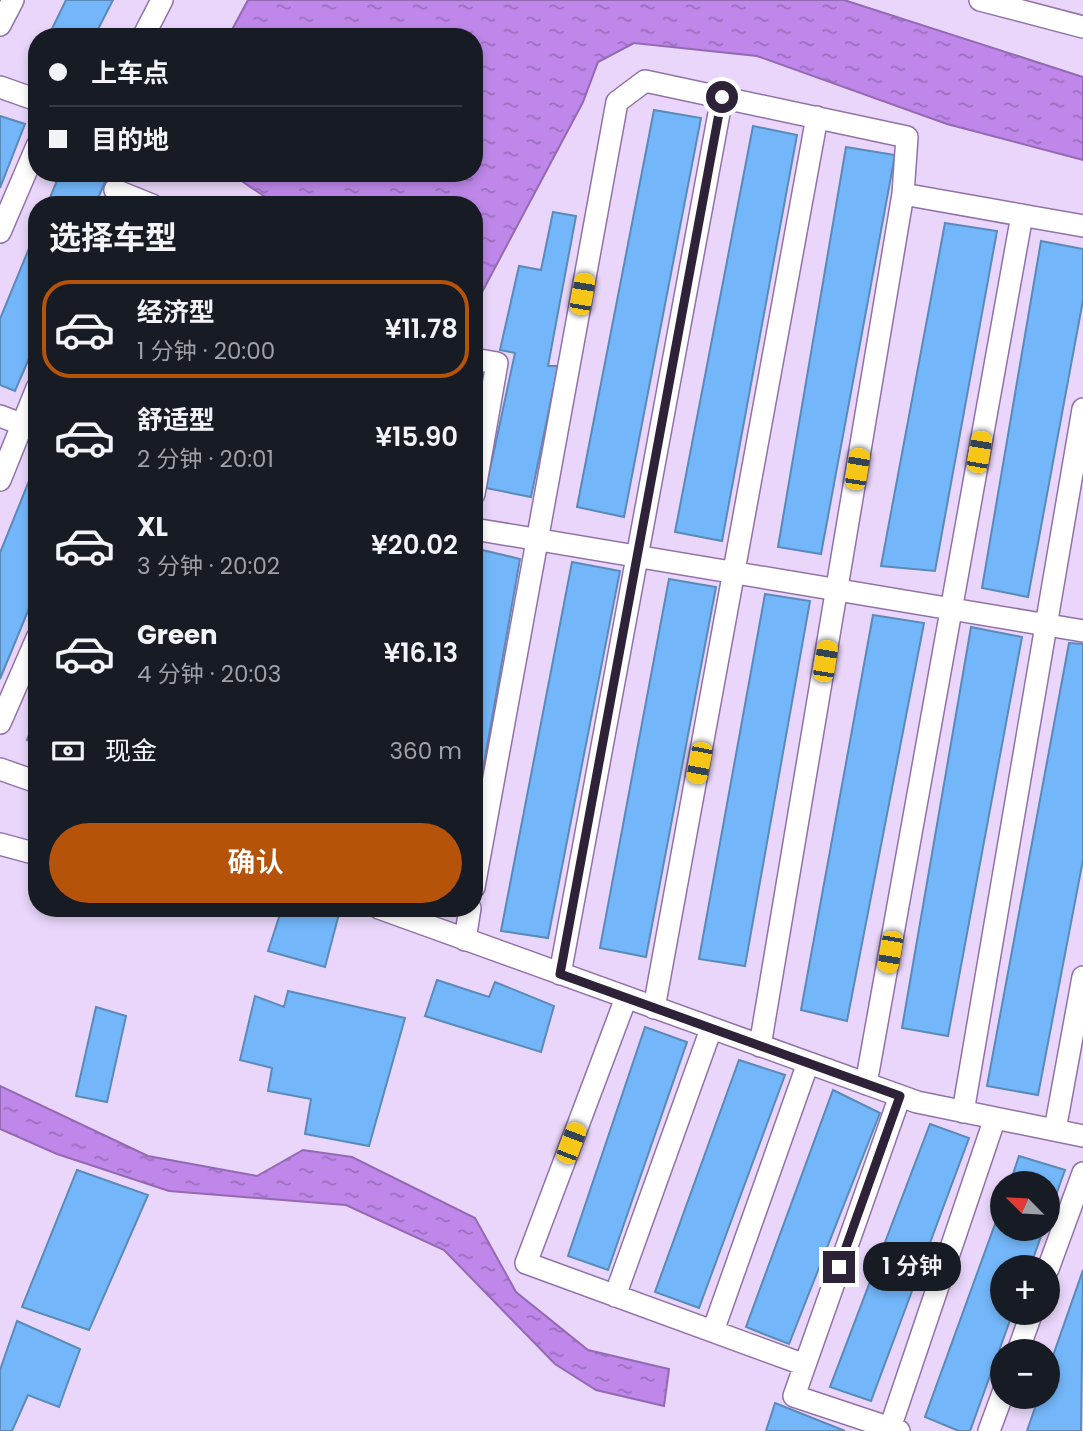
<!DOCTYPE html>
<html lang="zh">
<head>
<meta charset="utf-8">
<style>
  :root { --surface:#171b24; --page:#242831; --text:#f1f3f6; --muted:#9ea1a6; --line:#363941; --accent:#b45309 }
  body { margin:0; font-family:Poppins,"Noto Sans SC",sans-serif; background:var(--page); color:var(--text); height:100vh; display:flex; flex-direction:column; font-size:26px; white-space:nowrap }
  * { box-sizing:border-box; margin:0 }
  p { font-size:23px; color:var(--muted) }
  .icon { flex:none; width:38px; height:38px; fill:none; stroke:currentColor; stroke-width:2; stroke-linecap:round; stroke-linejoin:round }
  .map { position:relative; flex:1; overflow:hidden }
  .panel { position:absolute; left:28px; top:196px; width:455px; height:721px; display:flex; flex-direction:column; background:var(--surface); border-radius:28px; box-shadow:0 4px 10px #0003 }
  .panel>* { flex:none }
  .hud { position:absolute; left:28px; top:28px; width:455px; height:154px; border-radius:28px; box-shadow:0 4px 10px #0003; display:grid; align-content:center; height:154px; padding:0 21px; background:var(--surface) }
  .needle { width:46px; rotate:294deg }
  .buttons { position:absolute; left:990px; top:1171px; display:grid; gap:14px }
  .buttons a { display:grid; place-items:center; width:70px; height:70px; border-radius:50%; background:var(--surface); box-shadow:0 4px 10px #0003; font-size:35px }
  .end { position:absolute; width:32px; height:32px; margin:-16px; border:9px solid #2e2239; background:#fff; box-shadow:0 0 0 4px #fff }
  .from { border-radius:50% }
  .bubble { position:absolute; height:49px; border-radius:24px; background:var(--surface); box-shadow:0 4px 10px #0003; font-size:23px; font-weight:600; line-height:49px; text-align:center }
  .car { position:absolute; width:21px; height:42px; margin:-21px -10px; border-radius:9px; box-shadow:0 0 5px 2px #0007; background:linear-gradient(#f5c518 24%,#345 0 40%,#f5c518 0 76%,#345 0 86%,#f5c518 0) }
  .hud b { display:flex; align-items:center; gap:24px; height:66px; font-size:26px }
  .hud b+b { border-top:2px solid var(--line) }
  .hud i { width:18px; height:18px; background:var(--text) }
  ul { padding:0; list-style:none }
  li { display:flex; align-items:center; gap:21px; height:98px; margin:0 14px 10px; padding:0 7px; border:4px solid transparent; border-radius:28px }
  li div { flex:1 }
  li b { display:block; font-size:26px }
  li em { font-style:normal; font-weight:600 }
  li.current { border-color:var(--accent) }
  li>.icon { width:63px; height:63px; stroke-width:1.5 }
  h2 { padding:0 21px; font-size:32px; line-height:84px }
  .pay { display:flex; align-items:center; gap:18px; height:77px; padding:0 21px; font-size:26px }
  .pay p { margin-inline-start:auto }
  .button { display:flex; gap:14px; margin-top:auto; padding:14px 21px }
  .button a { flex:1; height:80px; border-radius:42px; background:var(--accent); color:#fff; font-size:28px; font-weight:600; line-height:80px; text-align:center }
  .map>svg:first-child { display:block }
  .water { fill:url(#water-ripples); stroke:#9369b4; stroke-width:2 }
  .building { fill:#73b7fa; stroke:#5a8ab9; stroke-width:2 }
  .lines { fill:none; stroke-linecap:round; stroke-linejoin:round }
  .minor-casing { stroke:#9072a9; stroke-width:24 }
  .minor { stroke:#fff; stroke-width:21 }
  .route { stroke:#2e2239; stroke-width:9 }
</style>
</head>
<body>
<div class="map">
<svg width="1083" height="1431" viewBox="0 0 1083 1431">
  <defs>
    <pattern id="water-ripples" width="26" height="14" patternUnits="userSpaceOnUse" patternTransform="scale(1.75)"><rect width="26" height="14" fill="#be87e9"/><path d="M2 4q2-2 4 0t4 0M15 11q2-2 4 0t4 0" fill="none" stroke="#9b6ebe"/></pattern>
  </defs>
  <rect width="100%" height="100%" fill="#e9d6fa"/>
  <path class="water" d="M248,0H844L1083,77V160L947,124L757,56L634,43L598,62L583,102L481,294L474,299V205H277L230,173H474V37H228Z
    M0,1086L148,1156L257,1176L303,1150L352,1157L475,1218L516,1292L588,1350L669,1369L664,1406L596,1390L555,1364L444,1250L346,1205L169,1191L57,1154L0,1129Z"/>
  <path class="building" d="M66,0H113L94,37H48Z
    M654,110L701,118L624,517L577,507Z
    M0,116L25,124L0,188Z
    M753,126L797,135L722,541L675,532Z
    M846,147L895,155L821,554L778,547Z
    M60,173H109L95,205H47Z
    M553,212L576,216L548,366H558L531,497L486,488L515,353L500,350L519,266L541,270Z
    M945,223L997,231L935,571L881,566Z
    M37,229V340L15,391L0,385V319Z
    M1041,241L1083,249V300L1028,597L982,588Z
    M37,461V589L0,679V553Z
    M474,548L520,559L474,821Z
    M572,562L620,571L548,938L501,931Z
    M669,579L716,587L646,957L600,948Z
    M765,594L810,601L745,966L699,959Z
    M873,615L924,623L847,1021L801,1010Z
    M971,627L1022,637L948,1036L902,1028Z
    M1069,643L1083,644V860L1038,1095L987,1086Z
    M37,715V744L27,740Z
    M282,908H319L339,914L325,967L268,951Z
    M437,980L489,997L495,982L554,1006L541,1052L425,1016Z
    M288,991L405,1018L369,1146L305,1134L311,1099L268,1091L272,1068L240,1060L255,996L284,1007Z
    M96,1007L126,1016L107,1102L76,1096Z
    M645,1027L687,1042L608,1270L568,1256Z
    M739,1060L785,1075L699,1308L655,1292Z
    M833,1090L880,1113L789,1344L746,1327Z
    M930,1124L969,1138L871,1401L830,1387Z
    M1019,1156L1065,1170L1048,1217V1183H1010Z
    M77,1170L148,1195L89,1330L22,1307Z
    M1003,1202V1228H1044L1030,1267H1003V1312H1013L970,1431H959L925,1417Z
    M1083,1270L1081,1431H1027L1039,1396H1048V1370Z
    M17,1321L80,1349L59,1407L28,1395L12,1431H0V1370Z
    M775,1403L845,1431H766Z"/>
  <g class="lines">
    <defs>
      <path id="minor" d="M980,0L1083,27
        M0,25L13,0
        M143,37L162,0
        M0,87L37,100
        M115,190L152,205
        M0,232L37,146
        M474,359L497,363L474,494
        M0,416L37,430
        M0,480L37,388
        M474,529L1083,631
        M0,723L37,638
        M0,769L37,782
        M0,844L37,854
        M474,887L617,102L645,81L907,137L903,194L1083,226
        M379,908L917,1102L1083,1136
        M465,940L470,908
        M560,974L722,97
        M626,998L526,1263L805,1365
        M654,1008L817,117
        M760,1046L903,194
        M866,1084L1022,215
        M963,1112L1083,409
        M1055,1130L1083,977
        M1048,1269L1083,1173
        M615,1296L711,1029
        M713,1331L808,1063
        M1018,1351L1032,1312
        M890,1428L995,1118
        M899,1431L794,1396L900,1096
        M989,1431L1003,1393"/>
    </defs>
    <use href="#minor" class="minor-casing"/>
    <use href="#minor" class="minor"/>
  </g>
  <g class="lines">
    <path class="route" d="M722,97L560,974L900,1096L839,1267"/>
  </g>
</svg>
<div class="buttons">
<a><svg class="needle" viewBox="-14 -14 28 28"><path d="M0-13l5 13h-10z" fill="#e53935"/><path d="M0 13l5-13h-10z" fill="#9ea1a6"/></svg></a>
<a>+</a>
<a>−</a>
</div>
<i class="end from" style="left:722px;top:97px"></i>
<i class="end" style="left:839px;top:1267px"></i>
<div class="bubble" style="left:863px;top:1242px;width:98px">1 分钟</div>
<i class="car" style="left:582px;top:294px;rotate:10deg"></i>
<i class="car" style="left:979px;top:452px;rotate:10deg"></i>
<i class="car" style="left:857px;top:469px;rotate:9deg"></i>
<i class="car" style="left:825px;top:661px;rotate:9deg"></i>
<i class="car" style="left:699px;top:763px;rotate:191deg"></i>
<i class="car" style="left:890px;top:952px;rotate:190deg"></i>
<i class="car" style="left:571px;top:1143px;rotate:21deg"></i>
<div class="hud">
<b><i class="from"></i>上车点</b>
<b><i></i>目的地</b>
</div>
<section class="panel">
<h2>选择车型</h2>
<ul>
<li class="current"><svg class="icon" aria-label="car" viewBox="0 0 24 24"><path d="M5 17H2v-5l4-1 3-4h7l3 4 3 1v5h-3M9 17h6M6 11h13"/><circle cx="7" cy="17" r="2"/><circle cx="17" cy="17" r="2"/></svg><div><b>经济型</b><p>1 分钟 · 20:00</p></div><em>¥11.78</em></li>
<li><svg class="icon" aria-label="car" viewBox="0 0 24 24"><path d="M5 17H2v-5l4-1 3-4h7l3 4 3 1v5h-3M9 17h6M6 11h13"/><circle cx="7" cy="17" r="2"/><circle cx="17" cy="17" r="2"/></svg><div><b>舒适型</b><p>2 分钟 · 20:01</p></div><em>¥15.90</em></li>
<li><svg class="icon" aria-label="car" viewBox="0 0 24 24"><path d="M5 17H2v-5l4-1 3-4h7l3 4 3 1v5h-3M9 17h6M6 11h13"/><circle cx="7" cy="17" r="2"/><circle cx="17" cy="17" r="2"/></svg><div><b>XL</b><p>3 分钟 · 20:02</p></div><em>¥20.02</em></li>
<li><svg class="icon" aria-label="car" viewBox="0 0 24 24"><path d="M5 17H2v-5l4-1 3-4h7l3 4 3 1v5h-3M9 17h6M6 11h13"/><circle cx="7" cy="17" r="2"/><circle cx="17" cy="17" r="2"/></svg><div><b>Green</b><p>4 分钟 · 20:03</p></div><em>¥16.13</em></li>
</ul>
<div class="pay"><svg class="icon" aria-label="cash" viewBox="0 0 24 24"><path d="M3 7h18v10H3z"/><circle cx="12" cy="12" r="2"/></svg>现金<p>360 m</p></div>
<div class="button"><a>确认</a></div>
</section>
</div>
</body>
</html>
